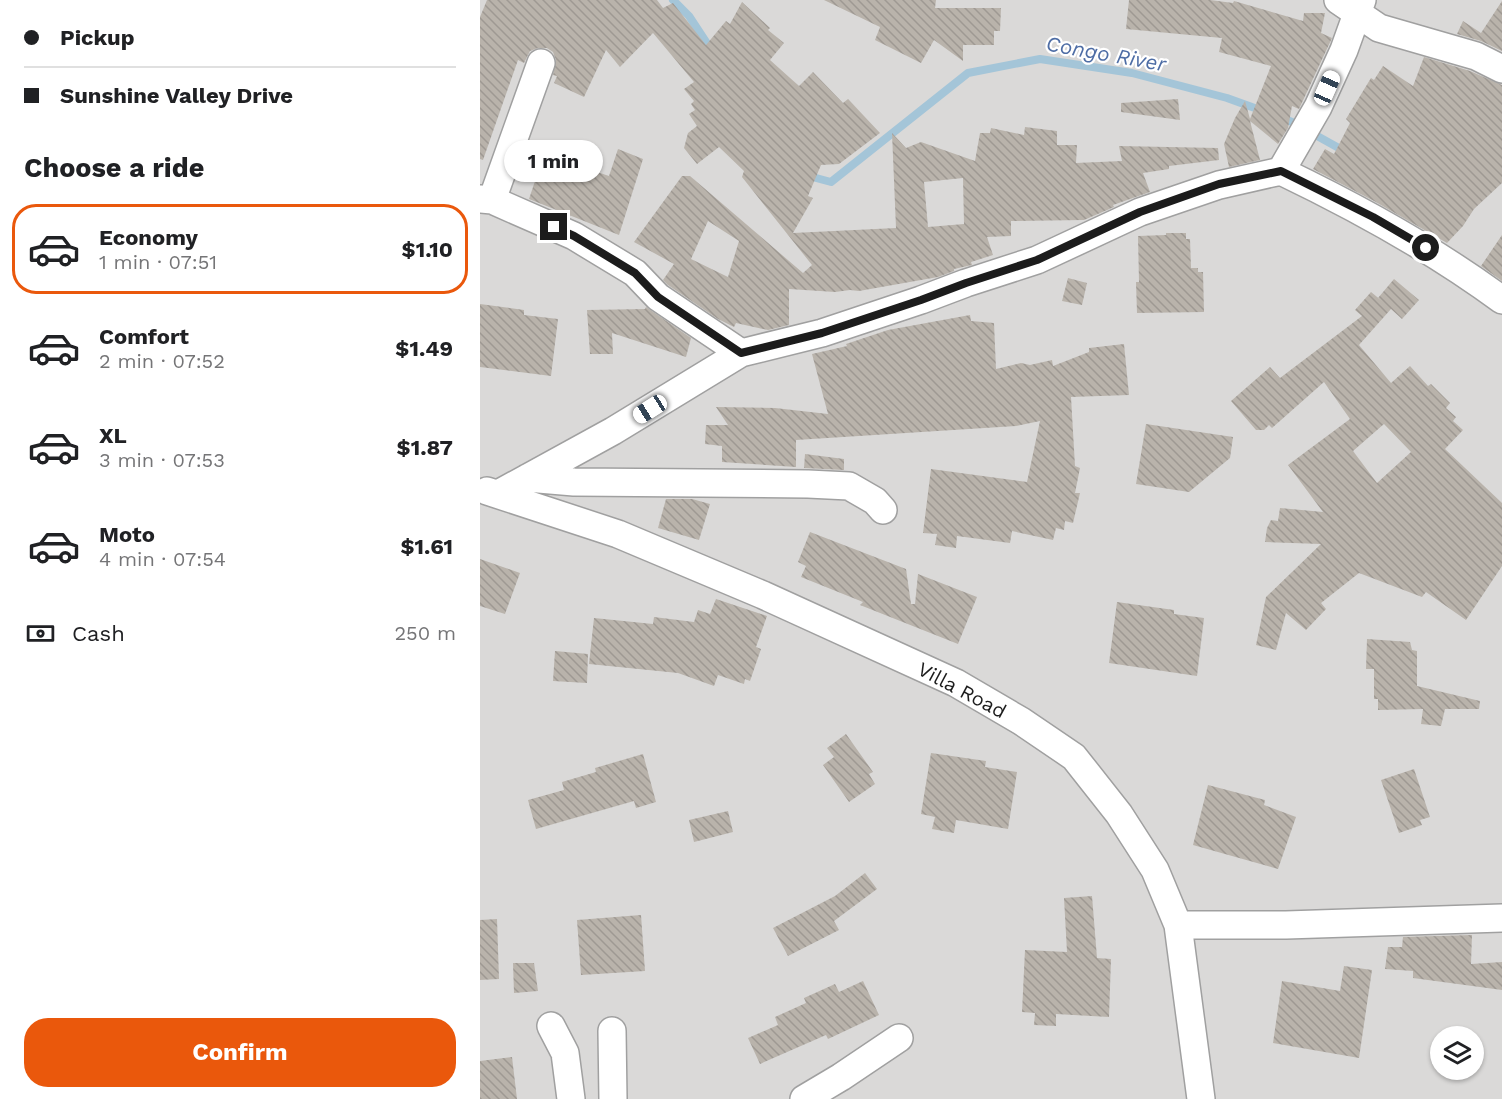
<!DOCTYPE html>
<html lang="en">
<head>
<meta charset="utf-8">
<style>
  :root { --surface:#fff; --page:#f2f2f2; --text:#202124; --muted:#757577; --line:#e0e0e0; --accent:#ea580c }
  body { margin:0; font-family:"Work Sans",sans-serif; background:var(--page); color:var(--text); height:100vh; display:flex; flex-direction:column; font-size:22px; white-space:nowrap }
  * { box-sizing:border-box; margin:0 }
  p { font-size:20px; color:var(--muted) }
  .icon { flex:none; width:33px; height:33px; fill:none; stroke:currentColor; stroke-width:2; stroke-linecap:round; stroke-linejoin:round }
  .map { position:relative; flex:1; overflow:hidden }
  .side { display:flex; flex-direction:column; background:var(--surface); width:480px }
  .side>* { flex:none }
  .hud { display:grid; align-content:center; height:132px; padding:0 24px; background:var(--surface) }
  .controls { position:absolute; left:950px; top:1026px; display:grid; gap:12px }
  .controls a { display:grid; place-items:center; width:54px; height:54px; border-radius:50%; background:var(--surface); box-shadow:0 2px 4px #0004; font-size:30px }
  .end { position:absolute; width:27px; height:27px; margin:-14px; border:8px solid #1c1c1c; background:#fff; box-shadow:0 0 0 3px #fff }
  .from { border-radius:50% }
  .bubble { position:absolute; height:42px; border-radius:21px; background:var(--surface); box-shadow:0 2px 4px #0004; font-size:20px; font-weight:700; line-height:42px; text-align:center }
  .car { position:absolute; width:18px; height:36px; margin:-18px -9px; border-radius:8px; box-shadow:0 0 4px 2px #0007; background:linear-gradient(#fff 24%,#345 0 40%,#fff 0 76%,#345 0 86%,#fff 0) }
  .hud b { display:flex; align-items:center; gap:21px; height:57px; font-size:22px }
  .hud b+b { border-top:2px solid var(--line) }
  .hud i { width:15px; height:15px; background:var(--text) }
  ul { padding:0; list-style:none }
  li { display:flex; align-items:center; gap:18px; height:90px; margin:0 12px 9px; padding:0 12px; border:3px solid transparent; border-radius:24px }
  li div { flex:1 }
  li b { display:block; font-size:22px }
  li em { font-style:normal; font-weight:700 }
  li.active { border-color:var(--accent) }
  li>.icon { width:54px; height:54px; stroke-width:1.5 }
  h2 { padding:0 24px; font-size:27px; line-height:72px }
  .pay { display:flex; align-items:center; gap:15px; height:66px; padding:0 24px; font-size:22px }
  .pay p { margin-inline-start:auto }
  .cta { display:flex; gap:12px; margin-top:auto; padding:12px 24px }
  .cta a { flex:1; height:69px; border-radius:24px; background:var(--accent); color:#fff; font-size:24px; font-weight:700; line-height:69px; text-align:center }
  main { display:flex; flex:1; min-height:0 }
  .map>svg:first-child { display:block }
  .residential { fill:#dad9d8; fill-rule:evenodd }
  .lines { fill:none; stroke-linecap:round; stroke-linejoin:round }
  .stream { stroke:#a4c5d8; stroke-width:8 }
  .building { fill:url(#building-back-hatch); fill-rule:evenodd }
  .minor-casing { stroke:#a0a0a0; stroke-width:30 }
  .minor { stroke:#fff; stroke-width:27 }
  .route { stroke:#1c1c1c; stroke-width:8 }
  .labels { text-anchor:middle; stroke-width:4.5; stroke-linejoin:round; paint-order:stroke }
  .street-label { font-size:20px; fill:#1c1c1c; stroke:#fff }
  .water-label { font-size:21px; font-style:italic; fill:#4e6da5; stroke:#fff }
</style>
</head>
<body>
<main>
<section class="side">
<div class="hud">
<b><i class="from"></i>Pickup</b>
<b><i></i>Sunshine Valley Drive</b>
</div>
<h2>Choose a ride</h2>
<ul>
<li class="active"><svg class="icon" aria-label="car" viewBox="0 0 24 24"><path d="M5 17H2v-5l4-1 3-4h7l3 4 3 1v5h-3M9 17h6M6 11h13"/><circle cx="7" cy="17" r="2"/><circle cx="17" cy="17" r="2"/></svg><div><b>Economy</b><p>1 min · 07:51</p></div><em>$1.10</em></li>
<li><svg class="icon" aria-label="car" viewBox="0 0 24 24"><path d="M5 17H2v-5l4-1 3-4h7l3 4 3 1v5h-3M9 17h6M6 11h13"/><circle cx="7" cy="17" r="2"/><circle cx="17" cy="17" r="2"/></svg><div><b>Comfort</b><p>2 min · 07:52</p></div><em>$1.49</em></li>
<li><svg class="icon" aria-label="car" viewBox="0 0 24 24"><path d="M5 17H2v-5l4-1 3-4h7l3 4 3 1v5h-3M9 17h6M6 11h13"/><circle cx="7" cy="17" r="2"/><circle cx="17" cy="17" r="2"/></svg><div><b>XL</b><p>3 min · 07:53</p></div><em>$1.87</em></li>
<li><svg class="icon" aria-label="car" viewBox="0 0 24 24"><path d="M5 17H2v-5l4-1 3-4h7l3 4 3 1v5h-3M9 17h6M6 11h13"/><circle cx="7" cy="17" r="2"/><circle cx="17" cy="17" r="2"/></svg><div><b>Moto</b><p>4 min · 07:54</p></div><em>$1.61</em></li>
</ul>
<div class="pay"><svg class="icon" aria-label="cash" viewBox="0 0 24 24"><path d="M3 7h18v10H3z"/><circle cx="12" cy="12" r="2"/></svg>Cash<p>250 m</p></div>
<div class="cta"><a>Confirm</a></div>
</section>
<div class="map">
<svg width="1022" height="1099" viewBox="0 0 1022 1099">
  <defs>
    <pattern id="building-back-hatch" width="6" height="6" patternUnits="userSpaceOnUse" patternTransform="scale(1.5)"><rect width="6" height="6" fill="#b9b3ab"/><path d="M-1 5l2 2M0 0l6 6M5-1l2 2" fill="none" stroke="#9e9993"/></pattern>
  </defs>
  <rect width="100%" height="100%" fill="#eceae2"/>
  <path class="residential" d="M0,0H1022V1099H0ZM960,1036H993V1070H960Z"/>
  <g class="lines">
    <path class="stream" d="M193,0L209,16L232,51
      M800,117L812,122L866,152
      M325,175L351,182L488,73L560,59L652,73L747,98L783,111"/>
  </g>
  <path class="building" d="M7,0H177L183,8L193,3L226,45L246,21L250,24L262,2L290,28L288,30L304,43L290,60L319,86L333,72L363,103L368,99L400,133L359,164L341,165L328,196L333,198L313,233L416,228L412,133L426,148L441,142L495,161L500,133H510L511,128L544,135L545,127L577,131V145H597L596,163L642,161L639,146L738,148L739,160L689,166V169L663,173L670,192L633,205L634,207L604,220L531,221V236L507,237L513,255L491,262L492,265L474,269V271L458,277L379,291L370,290L355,292L309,289V325L288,330L256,323L254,327L238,319L188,285L183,280L194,264L154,242L202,176H210L323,273L332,265L262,177L264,171L239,147L217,164L204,148L208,133L217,126L209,114L215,110L211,104L214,101L204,89L214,82L173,33L140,67L126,50L104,97L74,83L77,76L73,75L76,60L73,52L67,48H58L50,51L44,63L38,60L3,160L0,159V17ZM483,178L484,224L448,227L444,182ZM228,221L259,241L248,277L211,259Z
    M344,0H456L455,8H521L520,31H514V45H483V61L454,40L441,63L395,40L400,27Z
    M649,0H730L753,3L754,1L823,21L824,13H845L841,33L852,38L819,109L812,106L808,128L798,144L770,121L780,160L749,167L744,144L755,118L765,101L770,119L791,66L739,52L742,38L646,29Z
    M1022,1V51L1001,41L977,34L983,21L1001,33Z
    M944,57L990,71L1022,85V183L994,209L983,226L967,243L894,201L833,169L845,149L854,154L870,123L866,119L891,78L894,80L903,66L933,86Z
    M698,99L700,120L641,112V103Z
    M138,149L163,159L139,235L49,199L64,154L129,176Z
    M686,233H706V239H710L711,268H718V272H723L724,312L657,313L656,282H659L658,236L686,235Z
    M1022,235V281L1001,266Z
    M588,278L607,283L602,305L582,301Z
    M914,279L939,300L922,319L911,309L879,345L911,383L930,366L948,386L951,384L970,403L966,408L976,417L973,421L983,430L965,449L1022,503V566L986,620L946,592L942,597L879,573L841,603L846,609L826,630L806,613L796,650L776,645L786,597L841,544L785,542L787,528L791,520L798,521L800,508L843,512L808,465L870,419L844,382L792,428L789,425L784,430H776L751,401L790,367L800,378L882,316L875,310L891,292L902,301L898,298ZM904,424L931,452L897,483L873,451Z
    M0,304L44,310V315L78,319L71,376L0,367Z
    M166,307L211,338L206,357L132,333L133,354H110L107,310L165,309Z
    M490,315L491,321L514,323L516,369L541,363L550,365L572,360L573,366L609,352V348L644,344L649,395L591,397L595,466L600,468L595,493H600L593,523L585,521L584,530L576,528L573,540L532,531L530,543L477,536L476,548L455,545L457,534L443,533L451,469L547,482L560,421L536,426L316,440V467L242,462V446L225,444L226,425H248L236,407L295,408L348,414L332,354L367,346L366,344L408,330Z
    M666,424L753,437L750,458L709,492L656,484Z
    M325,454L364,459V470L324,468Z
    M186,499H212L230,504L219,540L178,528Z
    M330,532L426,569L431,604H435L438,574L497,597L478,644L380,605L383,602L321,577L326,566L318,562Z
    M0,559L40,573L25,614L0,606Z
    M236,599L287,616L276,647L281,649L270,681L265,679L264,684L238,675L234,686L198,673L109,664L114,618L173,624L174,617L214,622L218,610L230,614Z
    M637,602L694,610V614L724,618L717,676L629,663Z
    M887,639L930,642L932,650L937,651V686L1000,701L999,709H965L961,726L941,724L943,709L898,710V699H894V669H886Z
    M75,651L108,654L107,683L73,681Z
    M366,734L393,772L389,774L395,784L369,802L343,765L354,757L347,748Z
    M451,753L506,761L505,767L537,772L528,829L476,820L474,833L452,829L455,817L441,814Z
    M163,754L176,802L156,808L154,801L56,829L48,800L84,790L82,782L116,772L115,768Z
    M934,769L950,817L940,820L942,825L919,833L901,780Z
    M728,785L785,800L784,805L816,817L798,869L713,845Z
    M248,811L253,832L214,842L209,820Z
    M385,873L397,889L354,921L359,930L308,956L293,928L355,896Z
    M612,896L617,958L631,959L629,1017L576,1014V1026L554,1025L555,1013L542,1012L545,950L587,952L584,898Z
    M161,915L165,971L101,975L97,920Z
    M17,919L19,979L0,980V920Z
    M992,935L991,964L1022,962V990L933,978V971L905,969L908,947H922L923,937Z
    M33,963H54L58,991L34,993Z
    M864,966L892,970L879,1058L793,1043L802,981L860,991Z
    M383,981L399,1015L348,1039L346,1035L280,1064L268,1038L298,1025L295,1017L326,1003L324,998L355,984L359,992Z
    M32,1057L37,1099H0V1061Z"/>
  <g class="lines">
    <defs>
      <path id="minor" d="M858,0L899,28L996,56L1022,69
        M801,171C878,208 953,249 1022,300
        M0,199L12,200L94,236L155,273L178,297L261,353
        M12,200L61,63
        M47,478L94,482L328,484L369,486L395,501L403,510
        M7,491L138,534L283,595L476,683L541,721L594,757L639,814L675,870L698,925L721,1099
        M18,494L133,431L261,353L342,333L441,300L486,283L557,260L660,212L739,185L801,171L838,107L864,50L882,0
        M698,925H806L1022,918
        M71,1026L85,1053L91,1099
        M132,1031L133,1099
        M324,1099L361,1077L419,1038"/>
    </defs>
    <use href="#minor" class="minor-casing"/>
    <use href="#minor" class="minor"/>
  </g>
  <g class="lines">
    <path class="route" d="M74,227L94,236L155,273L178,297L261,353L342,333L441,300L486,283L557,260L660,212L739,184L801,171L893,217L946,248"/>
  </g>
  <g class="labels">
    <g class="street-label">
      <text transform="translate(482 690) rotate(28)" y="7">Villa Road</text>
    </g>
    <g class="water-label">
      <text transform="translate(626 54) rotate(10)" y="7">Congo River</text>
    </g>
  </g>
</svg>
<div class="controls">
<a><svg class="icon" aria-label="layers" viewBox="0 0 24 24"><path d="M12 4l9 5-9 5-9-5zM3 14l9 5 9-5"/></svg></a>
</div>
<i class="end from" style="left:946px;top:248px"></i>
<i class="end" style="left:74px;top:227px"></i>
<div class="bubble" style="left:24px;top:140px;width:99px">1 min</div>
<i class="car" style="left:847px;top:88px;rotate:24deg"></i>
<i class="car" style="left:170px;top:409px;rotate:238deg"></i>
</div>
</main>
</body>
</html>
